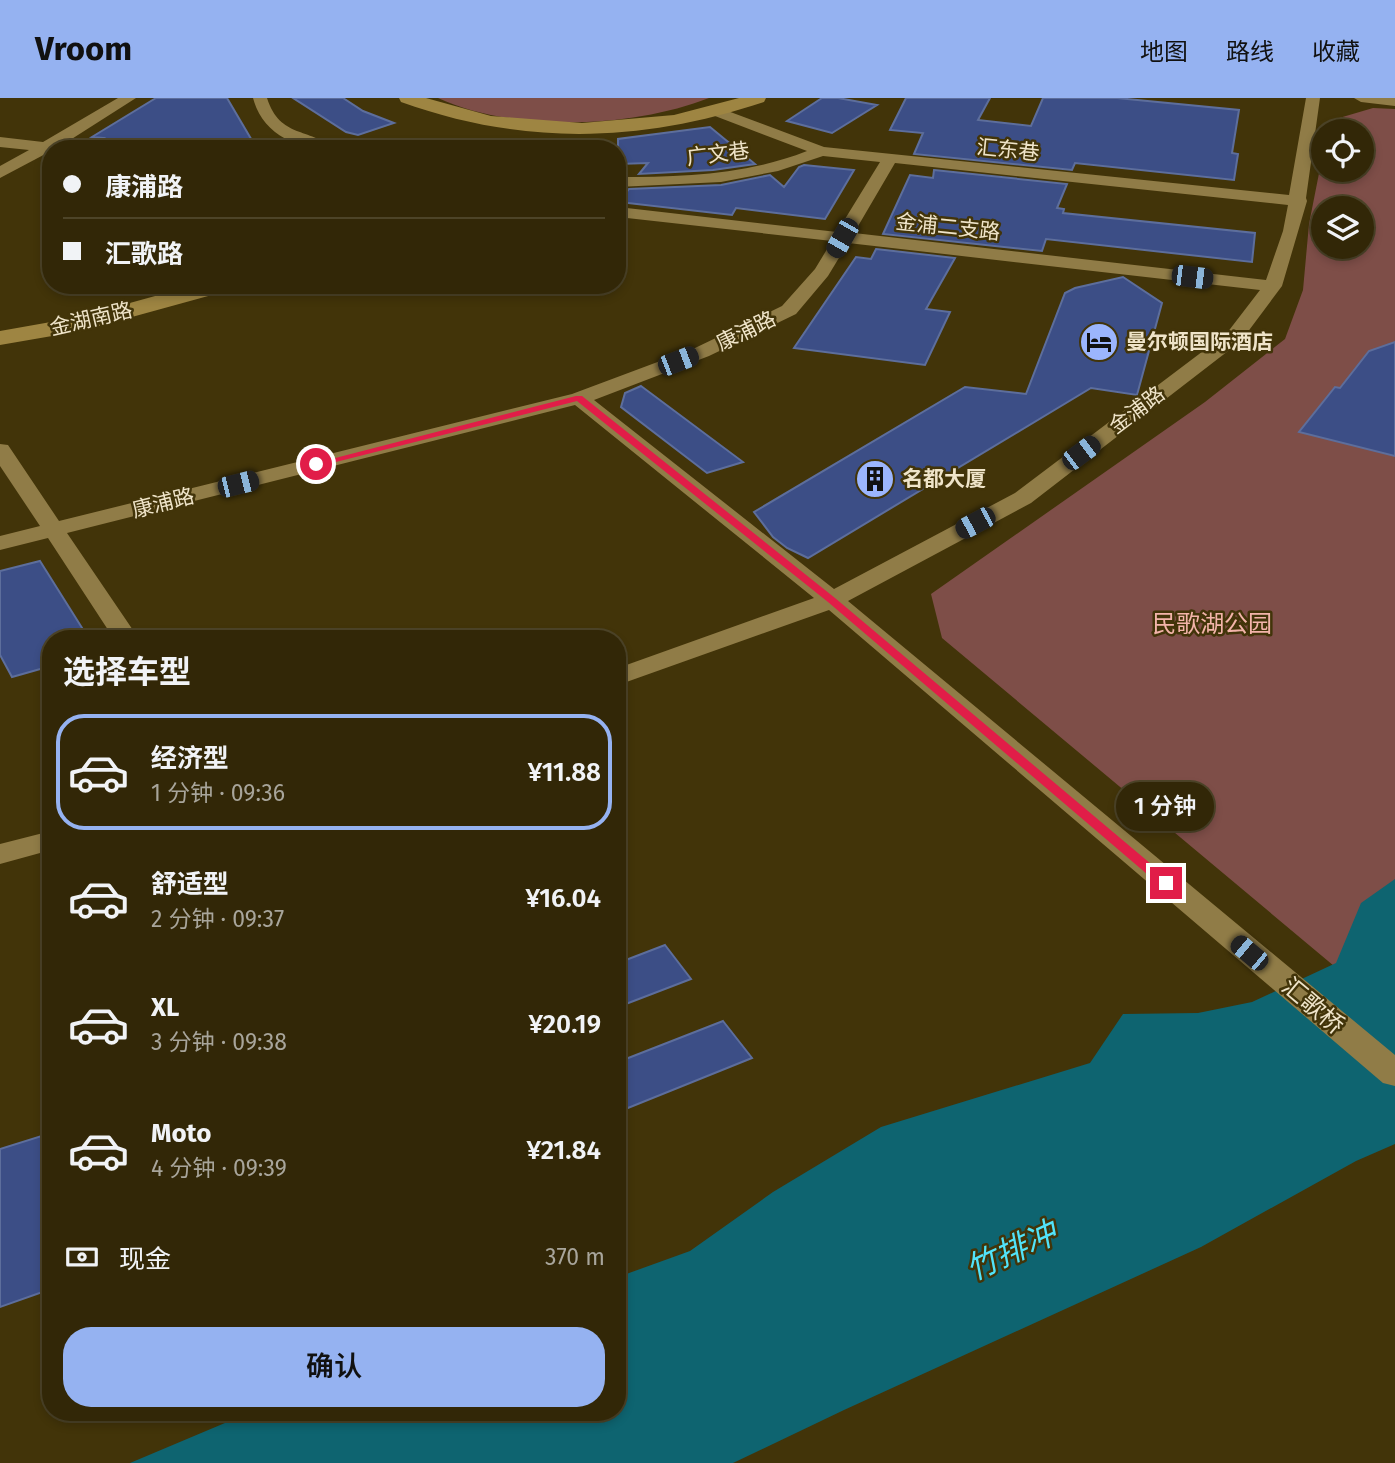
<!DOCTYPE html>
<html lang="zh">
<head>
<meta charset="utf-8">
<style>
  :root { --surface:#322707; --page:#3a2f11; --text:#f1f3f6; --muted:#a8a59b; --line:#4d4428; --accent:#95b2f1 }
  body { margin:0; font-family:"Fira Sans","Noto Sans SC",sans-serif; background:var(--page); color:var(--text); height:100vh; display:flex; flex-direction:column; font-size:26px; white-space:nowrap }
  * { box-sizing:border-box; margin:0 }
  p { font-size:23px; color:var(--muted) }
  .icon { flex:none; width:38px; height:38px; fill:none; stroke:currentColor; stroke-width:2; stroke-linecap:round; stroke-linejoin:round }
  .map { position:relative; flex:1; overflow:hidden }
  .drawer { position:absolute; left:42px; top:532px; width:584px; height:791px; display:flex; flex-direction:column; background:var(--surface); border-radius:28px; box-shadow:0 4px 10px #0003,0 0 0 2px var(--line) }
  .drawer>* { flex:none }
  .top-card { position:absolute; left:42px; top:42px; width:584px; height:154px; border-radius:28px; box-shadow:0 4px 10px #0003,0 0 0 2px var(--line); display:grid; align-content:center; height:154px; padding:0 21px; background:var(--surface) }
  .tools { position:absolute; left:1311px; top:21px; display:grid; gap:14px }
  .tools a { display:grid; place-items:center; width:63px; height:63px; border-radius:50%; background:var(--surface); box-shadow:0 4px 10px #0003,0 0 0 2px var(--line); font-size:35px }
  .end { position:absolute; width:32px; height:32px; margin:-16px; border:9px solid #e11d48; background:#fff; box-shadow:0 0 0 4px #fff }
  .from { border-radius:50% }
  .bubble { position:absolute; height:49px; border-radius:24px; background:var(--surface); box-shadow:0 4px 10px #0003,0 0 0 2px var(--line); font-size:23px; font-weight:600; line-height:49px; text-align:center }
  .car { position:absolute; width:21px; height:42px; margin:-21px -10px; border-radius:9px; box-shadow:0 0 5px 2px #0007; background:linear-gradient(#222 24%,#8ab4d8 0 40%,#222 0 76%,#8ab4d8 0 86%,#222 0) }
  .top-card b { display:flex; align-items:center; gap:24px; height:66px; font-size:26px }
  .top-card b+b { border-top:2px solid var(--line) }
  .top-card i { width:18px; height:18px; background:var(--text) }
  ul { padding:0; list-style:none }
  li { display:flex; align-items:center; gap:21px; height:116px; margin:0 14px 10px; padding:0 7px; border:4px solid transparent; border-radius:28px }
  li div { flex:1 }
  li b { display:block; font-size:26px }
  li em { font-style:normal; font-weight:600 }
  li.selected { border-color:var(--accent) }
  li>.icon { width:63px; height:63px; stroke-width:1.5 }
  h2 { padding:0 21px; font-size:32px; line-height:84px }
  .pay { display:flex; align-items:center; gap:18px; height:77px; padding:0 21px; font-size:26px }
  .pay p { margin-inline-start:auto }
  .cta { display:flex; gap:14px; margin-top:auto; padding:14px 21px }
  .cta a { flex:1; height:80px; border-radius:28px; background:var(--accent); color:#111; font-size:28px; font-weight:600; line-height:80px; text-align:center }
  header { display:flex; align-items:center; gap:42px; box-sizing:border-box; height:98px; padding:0 35px; background:var(--accent); color:#111 }
  header strong { font-size:33px }
  nav { display:flex; gap:38px; margin-inline-start:auto; font-size:24px }
  .map>svg:first-child { display:block }
  .green { fill:#7e4e48; fill-rule:evenodd }
  .water { fill:#0e6470 }
  .building { fill:#3c4e86; stroke:#5d6e9c; stroke-width:2 }
  .lines { fill:none; stroke-linecap:round; stroke-linejoin:round }
  .minor { fill:#907c47; fill-rule:evenodd }
  .major { fill:#9e8542; fill-rule:evenodd }
  .route { fill:#e11d48 }
  .labels { text-anchor:middle; stroke-width:5; stroke-linejoin:round; paint-order:stroke }
  .far-street-label { font-size:21px; fill:#efe4c9; stroke:#423409 }
  .far-poi-label { font-size:21px; font-weight:bold; fill:#efe4c9; stroke:#423409; text-anchor:start }
  .park-label { font-size:24px; fill:#f3b4aa; stroke:#423409 }
  .street-label { font-size:24px; fill:#efe4c9; stroke:#423409 }
  .near-water-label { font-size:32px; font-style:italic; fill:#51e3f9; stroke:#423409 }
</style>
</head>
<body>
<header>
<strong>Vroom</strong>
<nav><a>地图</a><a>路线</a><a>收藏</a></nav>
</header>
<div class="map">
<svg width="1395" height="1365" viewBox="0 0 1395 1365">
  <rect width="100%" height="100%" fill="#423409"/>
  <path class="green" d="M438,0H709C632,30 514,35 438,0Z
    M1373,10L1395,11V919L942,540L931,496L1205,304L1285,241L1303,192L1309,126L1323,55V72H1362V33H1327L1329,23ZM1323,110H1362V149H1323Z"/>
  <path class="water" d="M1395,781V1046L1356,1063L1201,1149L844,1312L733,1365H130L251,1314H618V1179L690,1153L773,1094L881,1029L1090,965L1123,916L1198,915L1252,904L1336,865L1361,805Z"/>
  <path class="building" d="M156,0H227L257,51H146L94,45L103,40L92,39Z
    M293,0H343L363,13L394,25L358,37L346,34Z
    M822,0H838L877,7L832,35L787,23Z
    M906,0H990L978,22L1031,28L1043,0H1117L1239,12L1232,55L1238,56L1234,82L1075,65L1072,72L914,56L923,35L890,32Z
    M710,29L755,66L713,72L639,76L648,65L618,66V41Z
    M804,67L854,72L825,121L736,110L732,117L619,104L629,91L721,87L770,77L784,89L799,69Z
    M934,72L1067,86L1057,110L1064,111L1063,115L1255,135L1252,164L1046,141L1042,153L883,136L910,77L933,80Z
    M876,151L955,160L926,211L950,214L925,267L794,250L856,159L871,161Z
    M1123,179L1162,205L1137,297L1091,290L808,460L787,450L773,439L754,414L965,289L1026,296L1065,195L1075,190Z
    M1395,244V358L1299,334L1335,289L1340,290L1369,253Z
    M641,288L743,364L707,375L621,309L625,295Z
    M40,463L89,541H51V568L12,579L0,557V473Z
    M665,847L691,881L618,909V865Z
    M723,923L752,960L618,1014V964Z
    M51,1035V1191L0,1209V1051Z"/>
  <g class="lines">
    <path class="minor" d="M118,0H136L56,51H51V53L0,80V68L29,52L0,49V39L43,44Z
      M253,0H267C280,41 310,29 333,51C297,51 263,37 253,0Z
      M1306,0H1320L1306,100L1307,103L1282,188L1241,243L1031,405L848,503L1395,957V988L1383,985L829,512L618,587V570L814,500L575,307L67,435L139,541H114L48,440L0,452V438L40,428L0,368V346L8,347L59,423L572,296L695,250L782,208L815,171L832,143L618,119V109L837,134L880,64L823,58L778,73L721,84L618,89V79C682,79 746,77 807,53L715,18L712,15L715,12H725L824,49L1289,97ZM895,65L1288,107L1283,133L1266,182L854,135ZM848,145L1260,192L1227,235L1015,395L834,491L594,302L709,258L796,216L828,178Z
      M1354,0H1395V8L1361,4Z
      M51,733V752L0,766V746Z"/>
    <path class="major" d="M399,0H426L491,18L582,25L674,17L739,0H766L764,4C640,45 524,48 401,4Z
      M195,187H233L230,192L81,233L0,247V233L79,219Z"/>
  </g>
  <path class="route" d="M576,298H582L835,500L1170,782V788H1161L828,504L577,303L316,369L312,366Z"/>
  <defs>
    <symbol id="hotel-disc" viewBox="-11 -11 22 22"><circle r="9.5" fill="#9bb5fd" stroke="#423409"/><path d="M-6-4.5h1.5V1H6V5H4.5V3h-9V5H-6ZM-4 0a1.8 1.8 0 1 1 3.6 0ZM.5 0V-2.5h3Q6-2.5 6 0Z" fill="#111"/></symbol>
    <symbol id="building-disc" viewBox="-11 -11 22 22"><circle r="9.5" fill="#9bb5fd" stroke="#423409"/><path d="M-4-6H4V6H1V3H-1V6H-4ZM-2.5-4.3h1.7v1.8h-1.7ZM.8-4.3h1.7v1.8H.8ZM-2.5-1h1.7V.8h-1.7ZM.8-1h1.7V.8H.8Z" fill="#111"/></symbol>
  </defs>
  <g fill-rule="evenodd">
    <use href="#hotel-disc" x="1077" y="222" width="44" height="44"/>
    <use href="#building-disc" x="853" y="359" width="44" height="44"/>
  </g>
  <g class="labels">
    <g class="far-street-label">
      <text transform="translate(1008 52) rotate(6)" y="7">汇东巷</text>
      <text transform="translate(718 56) rotate(-7)" y="7">广文巷</text>
      <text transform="translate(948 129) rotate(6)" y="7">金浦二支路</text>
      <text transform="translate(91 221) rotate(-13)" y="7">金湖南路</text>
      <text transform="translate(746 233) rotate(-26)" y="7">康浦路</text>
      <text transform="translate(1137 312) rotate(-37)" y="7">金浦路</text>
      <text transform="translate(163 405) rotate(-14)" y="7">康浦路</text>
    </g>
    <g class="far-poi-label">
      <text x="1126" y="251">曼尔顿国际酒店</text>
      <text x="902" y="388">名都大厦</text>
    </g>
    <g class="park-label">
      <text x="1212" y="534">民歌湖公园</text>
    </g>
    <g class="street-label">
      <text transform="translate(1313 908) rotate(40)" y="8">汇歌桥</text>
    </g>
    <g class="near-water-label">
      <text transform="translate(1011 1153) rotate(-25)" y="11">竹排冲</text>
    </g>
  </g>
</svg>
<div class="tools">
<a><svg class="icon" aria-label="locate" viewBox="0 0 24 24"><circle cx="12" cy="12" r="6"/><path d="M12 2v4M12 18v4M2 12h4M18 12h4"/></svg></a>
<a><svg class="icon" aria-label="layers" viewBox="0 0 24 24"><path d="M12 4l9 5-9 5-9-5zM3 14l9 5 9-5"/></svg></a>
</div>
<i class="end from" style="left:316px;top:366px"></i>
<i class="end" style="left:1166px;top:785px"></i>
<div class="bubble" style="left:1116px;top:684px;width:98px">1 分钟</div>
<i class="car" style="left:842px;top:140px;rotate:210deg"></i>
<i class="car" style="left:1192px;top:179px;rotate:97deg"></i>
<i class="car" style="left:678px;top:263px;rotate:69deg"></i>
<i class="car" style="left:1081px;top:355px;rotate:53deg"></i>
<i class="car" style="left:238px;top:386px;rotate:76deg"></i>
<i class="car" style="left:975px;top:425px;rotate:242deg"></i>
<i class="car" style="left:1249px;top:855px;rotate:310deg"></i>
<div class="top-card">
<b><i class="from"></i>康浦路</b>
<b><i></i>汇歌路</b>
</div>
<section class="drawer">
<h2>选择车型</h2>
<ul>
<li class="selected"><svg class="icon" aria-label="car" viewBox="0 0 24 24"><path d="M5 17H2v-5l4-1 3-4h7l3 4 3 1v5h-3M9 17h6M6 11h13"/><circle cx="7" cy="17" r="2"/><circle cx="17" cy="17" r="2"/></svg><div><b>经济型</b><p>1 分钟 · 09:36</p></div><em>¥11.88</em></li>
<li><svg class="icon" aria-label="car" viewBox="0 0 24 24"><path d="M5 17H2v-5l4-1 3-4h7l3 4 3 1v5h-3M9 17h6M6 11h13"/><circle cx="7" cy="17" r="2"/><circle cx="17" cy="17" r="2"/></svg><div><b>舒适型</b><p>2 分钟 · 09:37</p></div><em>¥16.04</em></li>
<li><svg class="icon" aria-label="car" viewBox="0 0 24 24"><path d="M5 17H2v-5l4-1 3-4h7l3 4 3 1v5h-3M9 17h6M6 11h13"/><circle cx="7" cy="17" r="2"/><circle cx="17" cy="17" r="2"/></svg><div><b>XL</b><p>3 分钟 · 09:38</p></div><em>¥20.19</em></li>
<li><svg class="icon" aria-label="car" viewBox="0 0 24 24"><path d="M5 17H2v-5l4-1 3-4h7l3 4 3 1v5h-3M9 17h6M6 11h13"/><circle cx="7" cy="17" r="2"/><circle cx="17" cy="17" r="2"/></svg><div><b>Moto</b><p>4 分钟 · 09:39</p></div><em>¥21.84</em></li>
</ul>
<div class="pay"><svg class="icon" aria-label="cash" viewBox="0 0 24 24"><path d="M3 7h18v10H3z"/><circle cx="12" cy="12" r="2"/></svg>现金<p>370 m</p></div>
<div class="cta"><a>确认</a></div>
</section>
</div>
</body>
</html>
